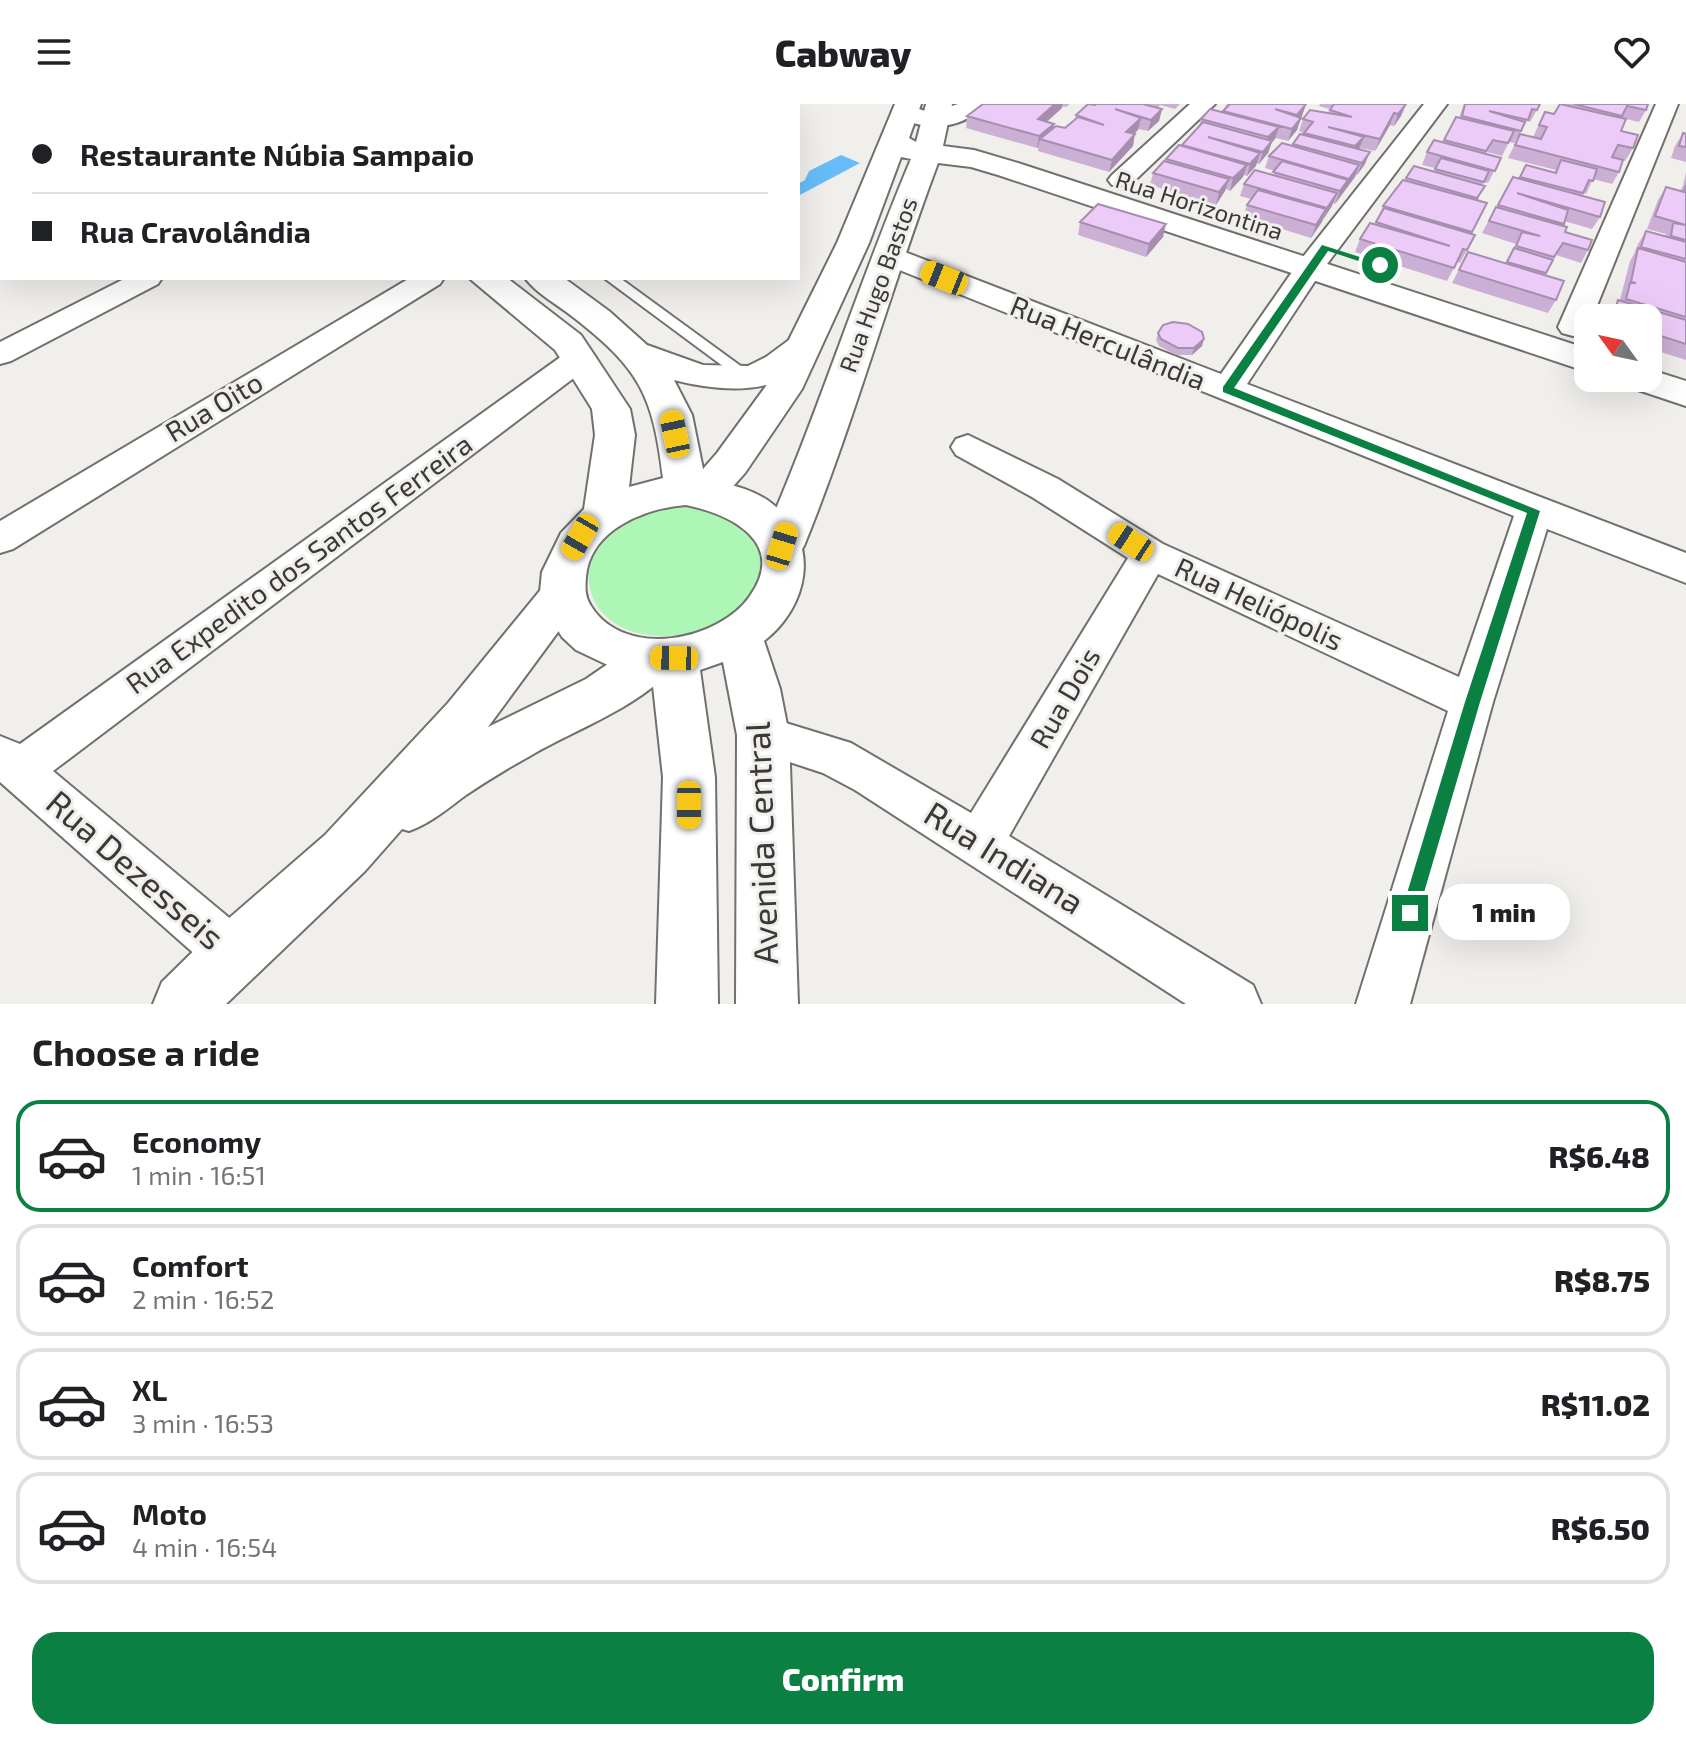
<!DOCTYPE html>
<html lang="en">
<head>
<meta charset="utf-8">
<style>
  :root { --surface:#fff; --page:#f2f2f2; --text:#202124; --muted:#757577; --line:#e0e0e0; --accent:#0b8043 }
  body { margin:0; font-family:"Exo 2",sans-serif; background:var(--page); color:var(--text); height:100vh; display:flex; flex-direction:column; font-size:30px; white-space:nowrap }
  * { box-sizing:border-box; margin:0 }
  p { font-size:26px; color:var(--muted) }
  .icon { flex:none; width:44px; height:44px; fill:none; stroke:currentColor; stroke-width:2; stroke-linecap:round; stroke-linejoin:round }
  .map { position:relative; height:900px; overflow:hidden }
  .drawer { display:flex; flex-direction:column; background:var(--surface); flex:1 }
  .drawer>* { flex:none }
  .banner { position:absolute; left:0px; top:0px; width:800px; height:176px; box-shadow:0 8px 32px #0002; display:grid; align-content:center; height:176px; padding:0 32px; background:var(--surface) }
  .needle { width:52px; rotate:303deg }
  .fabs { position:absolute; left:1574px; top:200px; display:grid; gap:16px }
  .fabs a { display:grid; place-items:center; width:88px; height:88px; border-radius:16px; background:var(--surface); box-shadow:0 8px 32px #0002; font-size:40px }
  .end { position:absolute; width:36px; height:36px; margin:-18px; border:10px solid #0b8043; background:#fff; box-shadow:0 0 0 4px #fff }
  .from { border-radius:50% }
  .bubble { position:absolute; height:56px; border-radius:24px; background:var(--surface); box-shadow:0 8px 32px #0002; font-size:26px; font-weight:800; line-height:56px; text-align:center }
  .car { position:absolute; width:24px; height:48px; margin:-24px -12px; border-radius:10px; box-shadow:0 0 6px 2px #0007; background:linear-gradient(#f5c518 24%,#345 0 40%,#f5c518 0 76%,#345 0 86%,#f5c518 0) }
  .banner b { display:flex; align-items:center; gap:28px; height:76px; font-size:30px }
  .banner b+b { border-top:2px solid var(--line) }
  .banner i { width:20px; height:20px; background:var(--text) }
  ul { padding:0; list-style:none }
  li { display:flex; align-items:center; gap:24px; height:112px; margin:0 16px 12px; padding:0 16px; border:4px solid var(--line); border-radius:24px }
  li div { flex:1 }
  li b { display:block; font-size:30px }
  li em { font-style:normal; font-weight:800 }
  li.current { border-color:var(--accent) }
  li>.icon { width:72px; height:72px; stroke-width:1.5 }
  h2 { padding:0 32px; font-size:36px; line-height:96px }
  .cta { display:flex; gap:16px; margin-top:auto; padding:16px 32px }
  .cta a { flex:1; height:92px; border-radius:24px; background:var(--accent); color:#fff; font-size:32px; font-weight:800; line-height:92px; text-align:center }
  header { display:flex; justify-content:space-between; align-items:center; height:104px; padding:0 32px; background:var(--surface); font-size:36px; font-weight:800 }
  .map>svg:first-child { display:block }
  .green { fill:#adf6b6 }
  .water { fill:#67bdf7 }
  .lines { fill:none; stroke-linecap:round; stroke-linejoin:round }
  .service-casing { stroke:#71706d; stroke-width:4 }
  .minor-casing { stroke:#71706d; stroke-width:4 }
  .tertiary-casing { stroke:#71706d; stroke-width:4 }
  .secondary-casing { stroke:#71706d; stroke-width:4 }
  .service { fill:#fff; fill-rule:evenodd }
  .minor { fill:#fff; fill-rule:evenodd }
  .tertiary { fill:#fff; fill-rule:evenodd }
  .secondary { fill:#fff; fill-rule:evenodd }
  .wall { fill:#ccafd5 }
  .shaded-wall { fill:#a68eae }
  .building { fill:#edcbf8; stroke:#a68eae; stroke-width:2 }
  .route { fill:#0b8043 }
  .labels { text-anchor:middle; stroke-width:6; stroke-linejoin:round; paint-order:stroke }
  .far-street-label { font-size:24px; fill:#3a3938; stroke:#f1efec }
  .street-label { font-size:28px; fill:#3a3938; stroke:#f1efec }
  .near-street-label { font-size:34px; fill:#3a3938; stroke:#f1efec }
</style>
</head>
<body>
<header><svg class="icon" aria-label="menu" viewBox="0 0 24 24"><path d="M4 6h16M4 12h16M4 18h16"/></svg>Cabway<svg class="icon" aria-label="heart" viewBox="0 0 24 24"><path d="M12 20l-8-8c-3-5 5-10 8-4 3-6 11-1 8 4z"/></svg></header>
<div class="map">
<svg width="1686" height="900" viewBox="0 0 1686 900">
  <rect width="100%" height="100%" fill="#f1efec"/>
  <path class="green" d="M680,401C817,410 762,545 648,531C586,523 568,461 617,423C635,409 658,404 680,401Z"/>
  <path class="water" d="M841,51L860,59L798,92V80L805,76L809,67Z"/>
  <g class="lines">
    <defs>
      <path id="service" d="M604,174H620L753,271V277H743Z"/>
      <path id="minor" d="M764,0H789L790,2H765Z
        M904,0L931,9L958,0H984C964,27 923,27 896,12L892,7L896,2Z
        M1190,0H1215L1130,81H1112L1108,76L1112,71Z
        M1424,0H1447L1321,168L1247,280L1686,449V479L1547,425L1493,598L1410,900H1356L1448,607L1158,470L1009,732L1253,881L1261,900H1186L855,686L823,669L747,644L741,631L747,618L763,612L851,639L971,709L1128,454L1032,393L956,351L951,343L956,335L968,331L1058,375L1163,440L1459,573L1514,412L877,157L873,151L877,145L887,143L897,145L1221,270L1299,158Z
        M1656,0H1678L1592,214H1588V223L1584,229L1573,232L1562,229L1558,223Z
        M0,12H2L0,27Z
        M0,111H2V127H0Z
        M126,174H162L158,180L11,257L0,260V238Z
        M410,174H444L440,180L13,445L0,449V417Z
        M580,244L591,247L596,254L591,261L53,667L251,832L259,850L251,868L233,876L215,868L0,678V632L20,640L569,247Z"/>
      <path id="tertiary" d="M895,0H921L909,34L916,38L926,0H952L943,42L974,46L1018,59L1588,245V268L998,71L971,63L938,59C890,186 855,316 804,442L797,453L782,458L767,453L760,442C816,316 857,183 911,55L901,53L869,139L802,285L745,369L719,398L704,403L689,398L683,388L717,349L766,282L837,139Z
        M1648,265L1686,277V302L1626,282L1620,274H1648Z
        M563,472L579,478L586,490L488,623L586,575L637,540L654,535L671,540L678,554C656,597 571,627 530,652C508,664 487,677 466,691C447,705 431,719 409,727L402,725L365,767L226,900H153L162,878L212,829L325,731L448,599L547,478Z"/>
      <path id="secondary" d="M234,0H261L262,2H235Z
        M280,0H307L308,2H281Z
        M469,174H507L581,231L630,305L635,331L629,383L663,374C653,291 640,265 573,213C558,201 537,190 525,174H564L609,207L647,241L703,261L748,262L766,253L789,236L802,233L815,236L820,244C787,293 725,289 674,276L692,311L705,375C728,380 756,385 775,402C821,440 808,503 764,537L780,585L789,631L798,900H736L737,631L723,558L700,566L715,673L718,900H656L663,673L652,573L614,564L576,546L562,533L545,505L540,488L542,468L561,429L584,405L595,331L592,305L555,246ZM686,401C730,410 788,438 750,492C719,537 625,556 591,502C585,493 585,484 586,473C590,425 646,404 686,401Z"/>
    </defs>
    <use href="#service" class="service-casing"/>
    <use href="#minor" class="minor-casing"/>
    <use href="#tertiary" class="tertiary-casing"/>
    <use href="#secondary" class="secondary-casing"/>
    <use href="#service" class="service"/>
    <use href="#minor" class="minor"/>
    <use href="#tertiary" class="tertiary"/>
    <use href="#secondary" class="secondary"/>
  </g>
  <path class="wall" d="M983,0H1070L1066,3L1062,2V4L1047,18L1054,23L1065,24L1075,16L1076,11L1096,0H1180L1175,5L1160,1L1158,4L1162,5L1159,17L1148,27L1138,25L1134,30L1133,42L1109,68L1038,47V43L1037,44L966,24L967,12Z
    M1227,0H1306L1297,26L1288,37L1276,34L1272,38L1268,49L1259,60L1257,59L1247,72L1244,71L1230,87L1226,85L1216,101L1150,81L1153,69L1165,57L1166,55L1182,42L1199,23L1201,15L1222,8Z
    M1320,0H1406L1401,12L1394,22L1390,21L1375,47L1360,44L1365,60L1357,71H1356L1335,100L1333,99L1311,134L1243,113L1247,101L1251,95L1240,92L1244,80L1273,71L1275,67L1265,64L1269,52L1292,42L1293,40L1304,29L1299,27L1303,15L1328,9L1330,5L1319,2Z
    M1464,0H1540L1530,18L1527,17L1514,39L1509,38L1502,52L1487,48L1486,50L1501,54L1488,79L1484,78L1482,81L1478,97L1487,99L1471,130L1475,131L1460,159L1457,158L1447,177L1355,148L1360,135L1375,120L1383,102L1405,76L1414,62L1434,68L1435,64L1422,61L1427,48L1443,38L1456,13L1459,14Z
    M1562,0H1648L1646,6L1639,18L1626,15L1621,27L1633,44L1625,57L1623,56L1619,68L1612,80L1593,75L1586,90L1583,89L1582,92L1600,113L1592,125L1564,117L1562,122L1565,128L1588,146L1581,159L1556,151L1545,171L1556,196L1548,209L1452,179L1468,148L1505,159L1516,140L1482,129L1496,103L1513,73L1519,75L1526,61L1554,69L1556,66L1508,54L1520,30L1533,33L1545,8L1554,10Z
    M1686,28V58L1671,54L1675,42L1683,29L1685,30Z
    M1686,68V256L1648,244V214H1608L1610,209L1618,196H1620L1630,157L1634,150L1638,140L1646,127L1665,132L1666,130L1647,125L1658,96L1666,83L1680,87L1683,82Z
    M1080,118L1163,133L1146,153L1078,131Z
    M1158,229L1202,242L1192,251H1176L1159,242L1156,236Z"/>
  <path class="shaded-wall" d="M1055,0H1063L1062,4L1036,27L1038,15Z
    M1306,0L1302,12L1293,23L1297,11Z
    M1406,0L1401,12L1394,22L1398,10Z
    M1162,5L1159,17L1148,27L1151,16Z
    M1394,9L1390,21L1375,47L1380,35Z
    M1141,14L1138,26L1124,40L1126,28Z
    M1301,14L1297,26L1288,37L1292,25Z
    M1054,20L1053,32L1040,35L1038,43L1037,44L1039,32Z
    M1279,23L1275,35L1272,38L1268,49L1259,60L1268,33Z
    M1135,30L1133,42L1109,68L1112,56Z
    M1364,33L1359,45L1351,55L1355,42Z
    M1370,48L1365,60L1357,71L1362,59Z
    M1260,49L1256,62L1247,72L1250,60Z
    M1247,61L1243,73L1230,87L1233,74Z
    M1359,61L1355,73L1335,100L1340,87Z
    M1229,75L1225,87L1216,101L1219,88Z
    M1337,89L1332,102L1323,116L1327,104Z
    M1326,105L1322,118L1311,134L1316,121Z
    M1166,120L1163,133L1146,153L1149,140Z
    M1204,235L1202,242L1192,251L1194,244Z"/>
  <path class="building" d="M983,0H1055L1038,15L1054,20L1039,32L967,12Z
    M1088,0L1095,1L1096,0H1143L1162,5L1151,16L1115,5L1141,14L1126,28L1135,30L1112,56L1040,35L1056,22L1065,24L1078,13L1104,21L1076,11Z
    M1230,0H1306L1297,11L1275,5L1301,14L1292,25L1223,7Z
    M1334,0H1406L1398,10L1394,9L1380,35L1328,23L1364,33L1355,42L1304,29L1313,18L1303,15L1310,6L1352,13L1330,6Z
    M1465,0H1540L1537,6L1532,5L1528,16L1489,7L1525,18L1521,27L1462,12Z
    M1560,0L1626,15L1621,27L1638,31L1633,44L1618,41L1612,53L1623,56L1619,68L1515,41L1520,30L1541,35L1547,23L1539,21L1545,8L1554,10Z
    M1574,0H1648L1646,6L1627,2L1622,12Z
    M1210,5L1279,23L1268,33L1201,15Z
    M1456,13L1514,27L1508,39L1493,36L1486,47L1444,36Z
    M1203,18L1272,37L1263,48L1208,33L1260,49L1250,60L1182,41Z
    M1683,29L1686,30V43L1679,42Z
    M1300,30L1370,48L1362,59L1293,40Z
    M1434,36L1501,54L1495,67L1427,48Z
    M1282,39L1359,61L1349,75L1269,52Z
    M1179,41L1247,61L1233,74L1166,55Z
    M1441,54L1489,67L1484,78L1435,65Z
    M1561,56L1597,65L1593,77L1589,76L1583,89L1520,73L1526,61L1556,69Z
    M1164,57L1229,75L1219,88L1153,69Z
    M1282,57L1348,76L1340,87L1273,68Z
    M1414,62L1485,82L1477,94L1406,74Z
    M1255,66L1337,89L1327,104L1244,80Z
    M1513,73L1605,98L1600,113L1517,89L1568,106L1564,120L1498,101Z
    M1403,76L1487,99L1472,128L1383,102Z
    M1686,81V121L1655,112L1666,83L1684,88Z
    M1258,86L1326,105L1316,121L1247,101Z
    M1098,100L1166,120L1149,140L1080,118Z
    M1496,103L1567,123L1565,128L1592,136L1588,146L1563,139L1554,153L1516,142L1522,128L1540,132L1489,117Z
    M1384,104L1475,131L1467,146L1463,145L1454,164L1360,135L1370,119L1450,142L1376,118Z
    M1673,119L1686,121V136L1671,132Z
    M1646,127L1686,138V155L1641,143Z
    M1514,144L1553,156L1546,169L1507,158Z
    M1638,144L1686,158V213L1626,195L1630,179H1636L1631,178Z
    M1468,148L1564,177L1556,196L1459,166Z
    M1618,196L1686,216V240L1648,228V214H1613Z
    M1173,218L1188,220L1202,228L1204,235L1194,244H1178L1161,235L1158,229L1163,221Z"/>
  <path class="route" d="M1322,141L1385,161L1380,164L1328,147L1234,284L1540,407L1480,598L1418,809L1416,815L1410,818L1404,815L1401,809L1465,598L1527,409L1223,288V283Z"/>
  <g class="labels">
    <g class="far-street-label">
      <text transform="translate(1199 102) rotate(18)" y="8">Rua Horizontina</text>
      <text transform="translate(879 181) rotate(-70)" y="8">Rua Hugo Bastos</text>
    </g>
    <g class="street-label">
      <text transform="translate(1108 239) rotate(22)" y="10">Rua Herculândia</text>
      <text transform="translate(214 303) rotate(-31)" y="10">Rua Oito</text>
      <text transform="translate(299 460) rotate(-36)" y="10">Rua Expedito dos Santos Ferreira</text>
      <text transform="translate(1259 500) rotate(25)" y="10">Rua Heliópolis</text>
      <text transform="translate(1065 594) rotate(-60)" y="10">Rua Dois</text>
    </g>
    <g class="near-street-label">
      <text transform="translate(762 739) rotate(-92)" y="12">Avenida Central</text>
      <text transform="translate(1004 754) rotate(32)" y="12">Rua Indiana</text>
      <text transform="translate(135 766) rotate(41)" y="12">Rua Dezesseis</text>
    </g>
  </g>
</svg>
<div class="fabs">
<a><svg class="needle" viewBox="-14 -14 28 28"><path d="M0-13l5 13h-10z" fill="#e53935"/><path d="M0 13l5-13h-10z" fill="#757577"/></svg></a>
</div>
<i class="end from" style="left:1380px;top:161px"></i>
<i class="end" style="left:1410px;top:809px"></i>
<div class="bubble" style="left:1438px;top:780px;width:132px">1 min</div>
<i class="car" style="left:944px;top:174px;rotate:292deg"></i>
<i class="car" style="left:675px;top:330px;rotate:348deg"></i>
<i class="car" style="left:580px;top:433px;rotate:210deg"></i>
<i class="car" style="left:1131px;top:438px;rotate:303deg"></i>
<i class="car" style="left:782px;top:442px;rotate:17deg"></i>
<i class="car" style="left:674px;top:554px;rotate:271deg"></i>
<i class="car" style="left:689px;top:701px;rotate:180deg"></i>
<div class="banner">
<b><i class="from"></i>Restaurante Núbia Sampaio</b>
<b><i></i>Rua Cravolândia</b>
</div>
</div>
<section class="drawer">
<h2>Choose a ride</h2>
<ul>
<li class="current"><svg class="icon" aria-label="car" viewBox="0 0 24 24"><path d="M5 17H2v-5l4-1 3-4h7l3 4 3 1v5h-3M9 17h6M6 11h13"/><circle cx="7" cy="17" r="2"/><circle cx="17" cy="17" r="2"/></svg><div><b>Economy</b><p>1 min · 16:51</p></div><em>R$6.48</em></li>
<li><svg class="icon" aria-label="car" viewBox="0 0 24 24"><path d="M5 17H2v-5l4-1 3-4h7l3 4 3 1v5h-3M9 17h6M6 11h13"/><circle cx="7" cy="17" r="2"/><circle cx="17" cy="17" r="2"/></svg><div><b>Comfort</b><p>2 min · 16:52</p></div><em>R$8.75</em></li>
<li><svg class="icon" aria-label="car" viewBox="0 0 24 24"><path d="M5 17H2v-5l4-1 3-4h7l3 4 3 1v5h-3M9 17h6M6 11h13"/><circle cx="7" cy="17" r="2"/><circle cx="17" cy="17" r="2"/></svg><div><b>XL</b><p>3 min · 16:53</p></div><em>R$11.02</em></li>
<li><svg class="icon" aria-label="car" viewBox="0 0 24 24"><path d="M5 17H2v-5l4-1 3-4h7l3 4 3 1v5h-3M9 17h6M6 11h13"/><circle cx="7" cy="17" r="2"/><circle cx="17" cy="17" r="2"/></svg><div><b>Moto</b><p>4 min · 16:54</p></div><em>R$6.50</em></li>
</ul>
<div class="cta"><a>Confirm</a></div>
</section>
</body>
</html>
